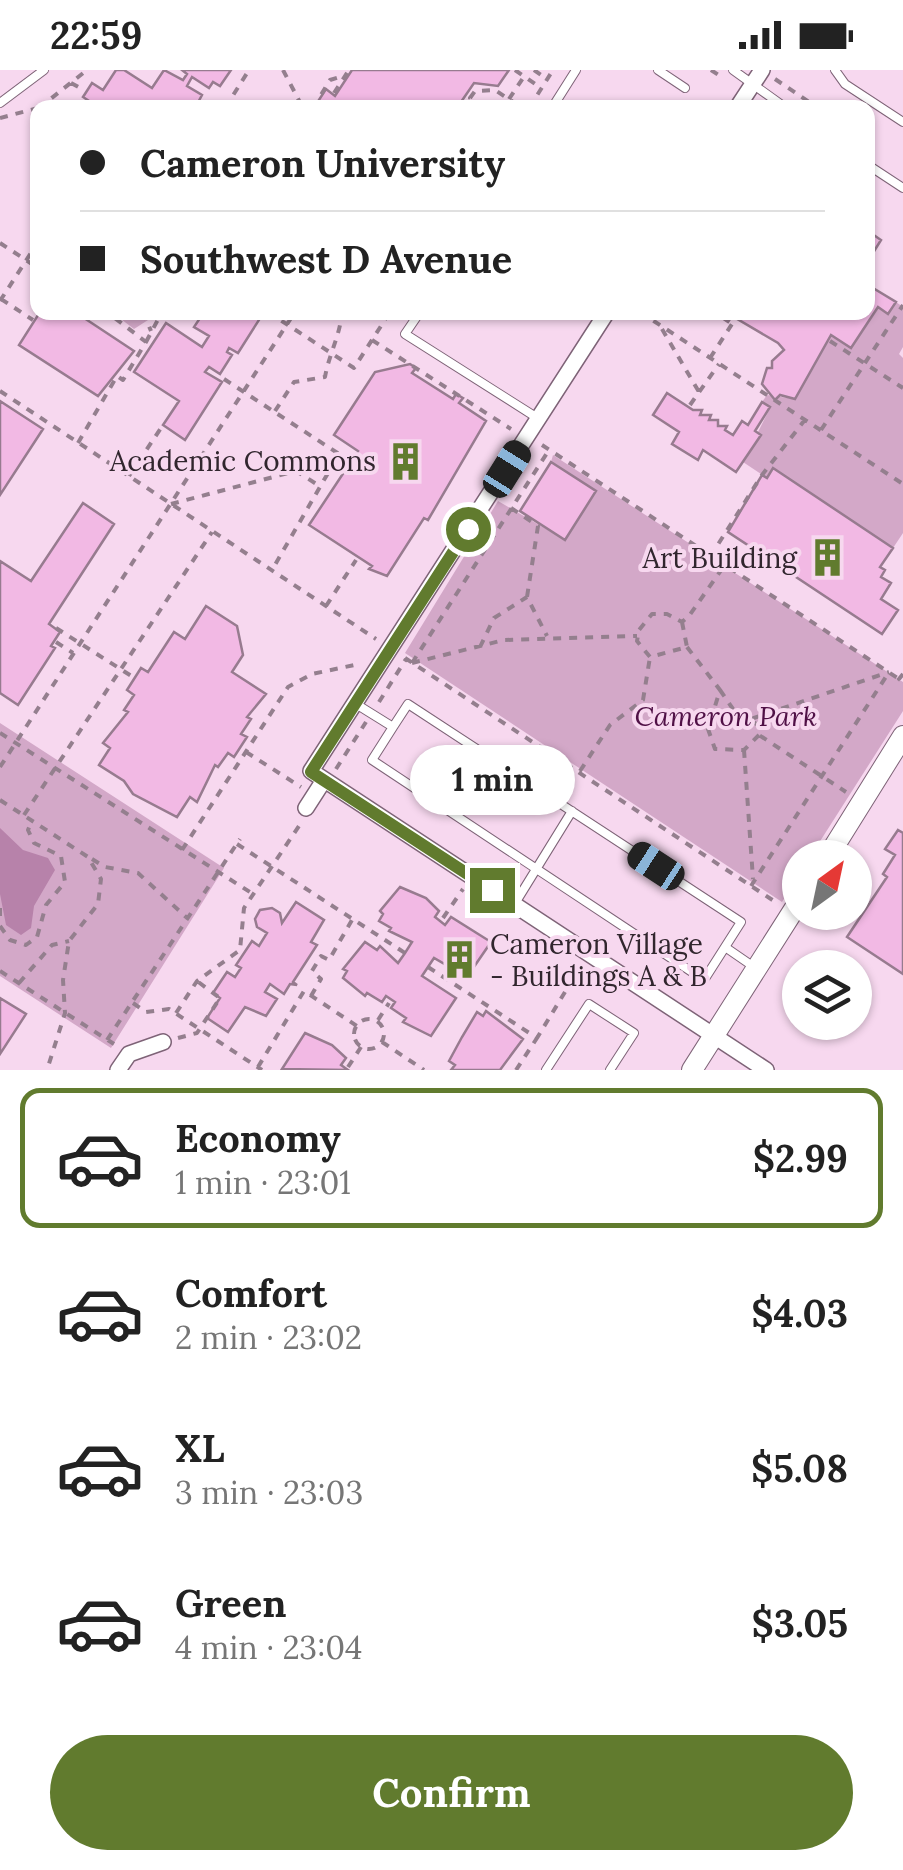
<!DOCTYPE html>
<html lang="en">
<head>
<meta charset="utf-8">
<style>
  :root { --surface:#fff; --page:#f6f6f6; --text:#222; --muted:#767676; --line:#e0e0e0; --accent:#617b2e }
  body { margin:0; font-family:Lora,serif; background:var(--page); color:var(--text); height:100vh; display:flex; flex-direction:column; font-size:38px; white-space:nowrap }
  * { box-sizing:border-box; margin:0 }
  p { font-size:32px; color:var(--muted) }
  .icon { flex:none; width:55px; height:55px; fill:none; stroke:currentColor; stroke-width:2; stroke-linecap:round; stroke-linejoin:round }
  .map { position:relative; height:1000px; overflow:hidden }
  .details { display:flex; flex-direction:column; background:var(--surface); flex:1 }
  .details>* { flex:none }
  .top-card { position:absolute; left:30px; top:30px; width:845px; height:220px; border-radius:20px; box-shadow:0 2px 8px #0004; display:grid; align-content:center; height:220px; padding:0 50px; background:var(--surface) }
  .needle { width:65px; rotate:33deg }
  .buttons { position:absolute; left:782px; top:770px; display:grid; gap:20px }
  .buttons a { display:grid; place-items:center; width:90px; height:90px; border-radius:50%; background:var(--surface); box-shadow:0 2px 8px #0004; font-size:50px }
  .end { position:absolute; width:45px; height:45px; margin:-22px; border:12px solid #617b2e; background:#fff; box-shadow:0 0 0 5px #fff }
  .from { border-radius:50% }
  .bubble { position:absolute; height:70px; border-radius:35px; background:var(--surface); box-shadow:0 2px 8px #0004; font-size:32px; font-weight:700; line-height:70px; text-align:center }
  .car { position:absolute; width:30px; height:60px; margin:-30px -15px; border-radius:12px; box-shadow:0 0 8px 2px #0007; background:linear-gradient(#222 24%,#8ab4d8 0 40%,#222 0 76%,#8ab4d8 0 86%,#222 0) }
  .top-card b { display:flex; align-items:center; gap:35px; height:95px; font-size:38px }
  .top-card b+b { border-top:2px solid var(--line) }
  .top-card i { width:25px; height:25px; background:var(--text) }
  ul { padding:18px 0 0; list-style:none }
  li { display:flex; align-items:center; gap:30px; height:140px; margin:0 20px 15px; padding:0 30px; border:5px solid transparent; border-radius:20px }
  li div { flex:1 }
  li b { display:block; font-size:38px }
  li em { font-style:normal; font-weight:700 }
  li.active { border-color:var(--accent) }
  li>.icon { width:90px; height:90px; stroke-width:1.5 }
  .primary-button { display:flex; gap:20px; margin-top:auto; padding:20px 50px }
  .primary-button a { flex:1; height:115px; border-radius:60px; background:var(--accent); color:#fff; font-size:40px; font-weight:700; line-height:115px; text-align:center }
  .status { display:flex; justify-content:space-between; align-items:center; height:70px; padding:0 50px; background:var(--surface); direction:ltr }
  .status svg { height:28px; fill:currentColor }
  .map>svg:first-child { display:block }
  .green { fill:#d3a8c8 }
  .water { fill:#b782aa }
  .building { fill:#f2b9e4; stroke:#977b8f; stroke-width:2.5 }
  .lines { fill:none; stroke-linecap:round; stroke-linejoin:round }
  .service-casing { stroke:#7e6377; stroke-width:10 }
  .minor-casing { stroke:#7e6377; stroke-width:18 }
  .tertiary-casing { stroke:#7e6377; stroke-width:22 }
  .path { stroke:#947f8e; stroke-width:4; stroke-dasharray:8 8; stroke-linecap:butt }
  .service { stroke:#fff; stroke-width:8 }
  .minor { stroke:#fff; stroke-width:15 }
  .tertiary { stroke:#fff; stroke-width:20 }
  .route { stroke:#617b2e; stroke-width:12 }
  .labels { text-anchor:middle; stroke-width:8; stroke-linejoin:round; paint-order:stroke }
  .poi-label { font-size:28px; fill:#31262e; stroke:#f7d8ef; text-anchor:end }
  .park-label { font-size:28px; font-style:italic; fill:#501046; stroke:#f7d8ef }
</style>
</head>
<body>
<div class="status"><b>22:59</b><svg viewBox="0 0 49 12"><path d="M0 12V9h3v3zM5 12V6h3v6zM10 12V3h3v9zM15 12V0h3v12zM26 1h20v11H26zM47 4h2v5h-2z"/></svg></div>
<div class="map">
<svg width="903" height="1000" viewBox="0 0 903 1000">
  <rect width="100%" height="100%" fill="#f7d8ef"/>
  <path class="green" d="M896,232L903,237V277L899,284L903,288V463L893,478L773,399L767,408L743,392L770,338L762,332L767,325L795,329L831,265L878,237L888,243Z
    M113,243H159L134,259Z
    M553,385L903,612V641L810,787L800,788V804L782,832L405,583L498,431L565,470L595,421L551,392Z
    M0,653L224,798L111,978L0,906Z"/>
  <path class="water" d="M0,758L23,780L48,788L55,800L34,836L31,858L21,865L6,855L0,824Z"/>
  <path class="building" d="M116,0H124L152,18L164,0L183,10L187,4L182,0H231L220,16L213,12L209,18L192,7L187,16L202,25L195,38H89L92,33L83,27L92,13L103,20Z
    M352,0H509L498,16L474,13L461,32L469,38L315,36L326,19L335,26Z
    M868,161L881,170L868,191Z
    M868,215L896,232L888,244L878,237L851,278L831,265L795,329L780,325L775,330L762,314L767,298H772V291L784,280L778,273L732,246L728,252L713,242H868Z
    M40,242H75L134,281L98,326L19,275Z
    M204,242H264L238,283L229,278L227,282L232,285L220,304L209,297L205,302L222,312L185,370L163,355L179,331L134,302L166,253L202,277L209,266L194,257Z
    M410,294L416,298L412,303L453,329L456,324L463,328L459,333L486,351L428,450L424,448L387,506L369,499L372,496L309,455L358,381L334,365L375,302Z
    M667,323L693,340H702L700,345H711L709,350H718V356H727L725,360L733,365L742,351L748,355L762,332L770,337L755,361L761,365L736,402L703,380L698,390L672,374L679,362L653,345Z
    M0,331L43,359L0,425Z
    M551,392L596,421L565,470L520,441Z
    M773,398L893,478L880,497L885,500L881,507L891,513L881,529L898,540L882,564L728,462L762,405L767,408Z
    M83,433L114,454L49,554L60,562L51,576L55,578L18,635L0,623V491L31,511Z
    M206,536L237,556L243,585L232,602L266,624L247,647L251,649L241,664L247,667L234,687L228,683L218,697L215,695L197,732L190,727L177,747L133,724L124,711L99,695L110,678L103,673L128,642L124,640L134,625L127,620L141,598L148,602L174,562L185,569Z
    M898,760L903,763V904L847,867L887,807L883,804L895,785L885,779Z
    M400,817L426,828L439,841L435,847L445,855L451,847L491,872L467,907L434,888L422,906L456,928L431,966L403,952L406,948L391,938L395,932L386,926L382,932L367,923L365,926L343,908L347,901L343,899L365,872L377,880L380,876L398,893L405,883L412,872L389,861L391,858L379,851L383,844L380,841Z
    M296,832L324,850L311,872L317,875L293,912L297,915L290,914L284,924L270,914L265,922L277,929L266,946L245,937L228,962L207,948L220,928L213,923L227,902L235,907L241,898L236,895L252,871L259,876L267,863L257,857L255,849L260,840L272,838L280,843L282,853Z
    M0,928L26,944L0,984Z
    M486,941L523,969L500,1000H451L455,995L449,991L462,967L477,942L483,946Z
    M305,963L332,975L346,988L341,995L348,1000L282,999Z"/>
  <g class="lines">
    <defs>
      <path id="service" d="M658,0L685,18
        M733,0L786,38
        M835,0L845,14L903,52
        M0,33L44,0
        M552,38L576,0
        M868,95L903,118
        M420,242L405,264L539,349
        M356,634L393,657L408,634L741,852L704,910L372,690L393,657
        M514,835L572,741
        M725,877L754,897
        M546,1000L589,934L634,963L610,1000"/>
      <path id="minor" d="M737,38L762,0
        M607,242L311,701L766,1000
        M306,738L324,710
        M118,1000L129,984L163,972"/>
      <path id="tertiary" d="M827,788L903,666
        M692,1000L800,830"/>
    </defs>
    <use href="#service" class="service-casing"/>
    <use href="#minor" class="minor-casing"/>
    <use href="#tertiary" class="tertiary-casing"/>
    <path class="path" d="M283,0L303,38
      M515,0L541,18
      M534,0L547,9
      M711,0L723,8
      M775,9L818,38
      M71,13L84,20
      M334,23L349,0
      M509,29L523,8
      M39,38L87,0
      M225,38L249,0
      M313,38L330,10L346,5
      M483,38L470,28L475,21L495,20L522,38
      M529,38L553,0
      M0,48L38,38
      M0,173L38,198
      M1,229L33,250
      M0,231L38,172
      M143,242L151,261
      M268,242L354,298L390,242
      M640,242L903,414
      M662,259L699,322
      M372,270L511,359
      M830,271L903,318
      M146,272L162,242
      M710,288L734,251
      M224,309L339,384L272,500
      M0,321L376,569
      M690,335L719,294
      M275,341L294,312L325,307C329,284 340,266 342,242
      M821,360L903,235
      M78,373L117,306L123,310L146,272L107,242
      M542,375L899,609
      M129,406L163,355
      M171,434L296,401L318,415
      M511,438L538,456L527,527
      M710,487L762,405L804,351
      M326,536L356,490
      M682,552L687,577L650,587L637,571L639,560L652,544H667L682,552L689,546L724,496
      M56,558L133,607
      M56,572L73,583
      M480,577L494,548L527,527L547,566
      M687,577L720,620
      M405,588L777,833
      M412,593L549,380
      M412,593L504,570L637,566
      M903,604L899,609L903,612
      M379,632L406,589
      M751,649L889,602
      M0,663L253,824
      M759,665L744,680L715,679L708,659L720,620L733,639L758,655L759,665L846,722
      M744,680L753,809
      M246,682L301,717
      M0,697L295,242
      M336,699L366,652
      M580,701L610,655L643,630L650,587
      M0,730L88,787L101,809L98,834L69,871L63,910L65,943L47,1000
      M24,745L212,462
      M237,774L405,883
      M182,780L288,617L312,604L359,594
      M92,789L105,797L138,803L186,847
      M751,816L889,602
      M0,838V847
      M443,848L463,819
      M0,856L10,870L26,875L37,867L46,835L65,812L61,786L34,773L28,760L32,750
      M428,897L537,968L568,917
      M0,901L114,974
      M19,913L52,875L69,871
      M311,926L321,909L312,901L321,886L329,890L352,850
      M133,933L146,942L169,939L262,1000
      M176,943L197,911L240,880L244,838L301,753
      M354 964a15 15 0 1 1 30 0a15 15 0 1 1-30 0Z
      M378,950L389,933
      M178,968L197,963L220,928L197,911
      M107,970L240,769
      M382,972L424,1000
      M258,997L304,921L357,956
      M348,997L361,977
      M516,1000L537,968"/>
    <use href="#service" class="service"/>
    <use href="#minor" class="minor"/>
    <use href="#tertiary" class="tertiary"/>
  </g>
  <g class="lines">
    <path class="route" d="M468,459L311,702L492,820"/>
  </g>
  <defs>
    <symbol id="building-bare" viewBox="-9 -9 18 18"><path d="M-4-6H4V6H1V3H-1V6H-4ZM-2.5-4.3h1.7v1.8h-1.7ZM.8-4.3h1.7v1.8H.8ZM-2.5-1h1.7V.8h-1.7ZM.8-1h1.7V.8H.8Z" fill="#617b2e" stroke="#f7d8ef" stroke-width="2.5" paint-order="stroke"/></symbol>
  </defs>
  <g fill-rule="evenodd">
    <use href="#building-bare" x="378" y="364" width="55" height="55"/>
    <use href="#building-bare" x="800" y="460" width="55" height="55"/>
    <use href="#building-bare" x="432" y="862" width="55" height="55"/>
  </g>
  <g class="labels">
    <g class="poi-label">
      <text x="376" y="401">Academic Commons</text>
      <text x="797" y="498">Art Building</text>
      <text x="490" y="884" text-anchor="start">Cameron Village<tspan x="490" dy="32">- Buildings A &amp; B</tspan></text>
    </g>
    <g class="park-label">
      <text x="726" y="656">Cameron Park</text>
    </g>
  </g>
</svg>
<div class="buttons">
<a><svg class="needle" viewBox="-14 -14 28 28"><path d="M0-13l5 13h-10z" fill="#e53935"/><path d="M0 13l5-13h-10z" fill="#767676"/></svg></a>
<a><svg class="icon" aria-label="layers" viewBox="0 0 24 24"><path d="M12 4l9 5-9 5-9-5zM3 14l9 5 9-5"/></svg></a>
</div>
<i class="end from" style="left:468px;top:459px"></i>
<i class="end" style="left:492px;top:820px"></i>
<div class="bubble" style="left:410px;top:675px;width:165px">1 min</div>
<i class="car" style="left:507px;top:399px;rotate:32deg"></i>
<i class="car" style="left:656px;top:796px;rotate:303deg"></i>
<div class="top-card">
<b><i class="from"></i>Cameron University</b>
<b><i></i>Southwest D Avenue</b>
</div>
</div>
<section class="details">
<ul>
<li class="active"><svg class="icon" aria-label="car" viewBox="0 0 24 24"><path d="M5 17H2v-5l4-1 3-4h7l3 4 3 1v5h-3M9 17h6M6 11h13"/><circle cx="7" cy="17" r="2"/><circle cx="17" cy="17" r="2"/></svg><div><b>Economy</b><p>1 min · 23:01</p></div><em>$2.99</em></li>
<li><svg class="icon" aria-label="car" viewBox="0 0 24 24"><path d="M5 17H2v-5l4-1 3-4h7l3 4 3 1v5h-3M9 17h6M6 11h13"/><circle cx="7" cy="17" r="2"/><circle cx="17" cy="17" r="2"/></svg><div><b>Comfort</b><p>2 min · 23:02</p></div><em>$4.03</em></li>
<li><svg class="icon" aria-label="car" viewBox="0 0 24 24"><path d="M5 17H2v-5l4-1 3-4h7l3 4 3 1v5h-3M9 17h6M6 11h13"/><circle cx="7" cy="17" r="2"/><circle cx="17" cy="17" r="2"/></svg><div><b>XL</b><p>3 min · 23:03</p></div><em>$5.08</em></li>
<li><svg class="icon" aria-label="car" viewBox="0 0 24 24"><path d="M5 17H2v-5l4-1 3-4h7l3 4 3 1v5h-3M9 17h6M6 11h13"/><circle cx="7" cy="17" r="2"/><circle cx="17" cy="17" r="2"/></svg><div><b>Green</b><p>4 min · 23:04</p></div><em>$3.05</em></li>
</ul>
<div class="primary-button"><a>Confirm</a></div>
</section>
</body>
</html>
